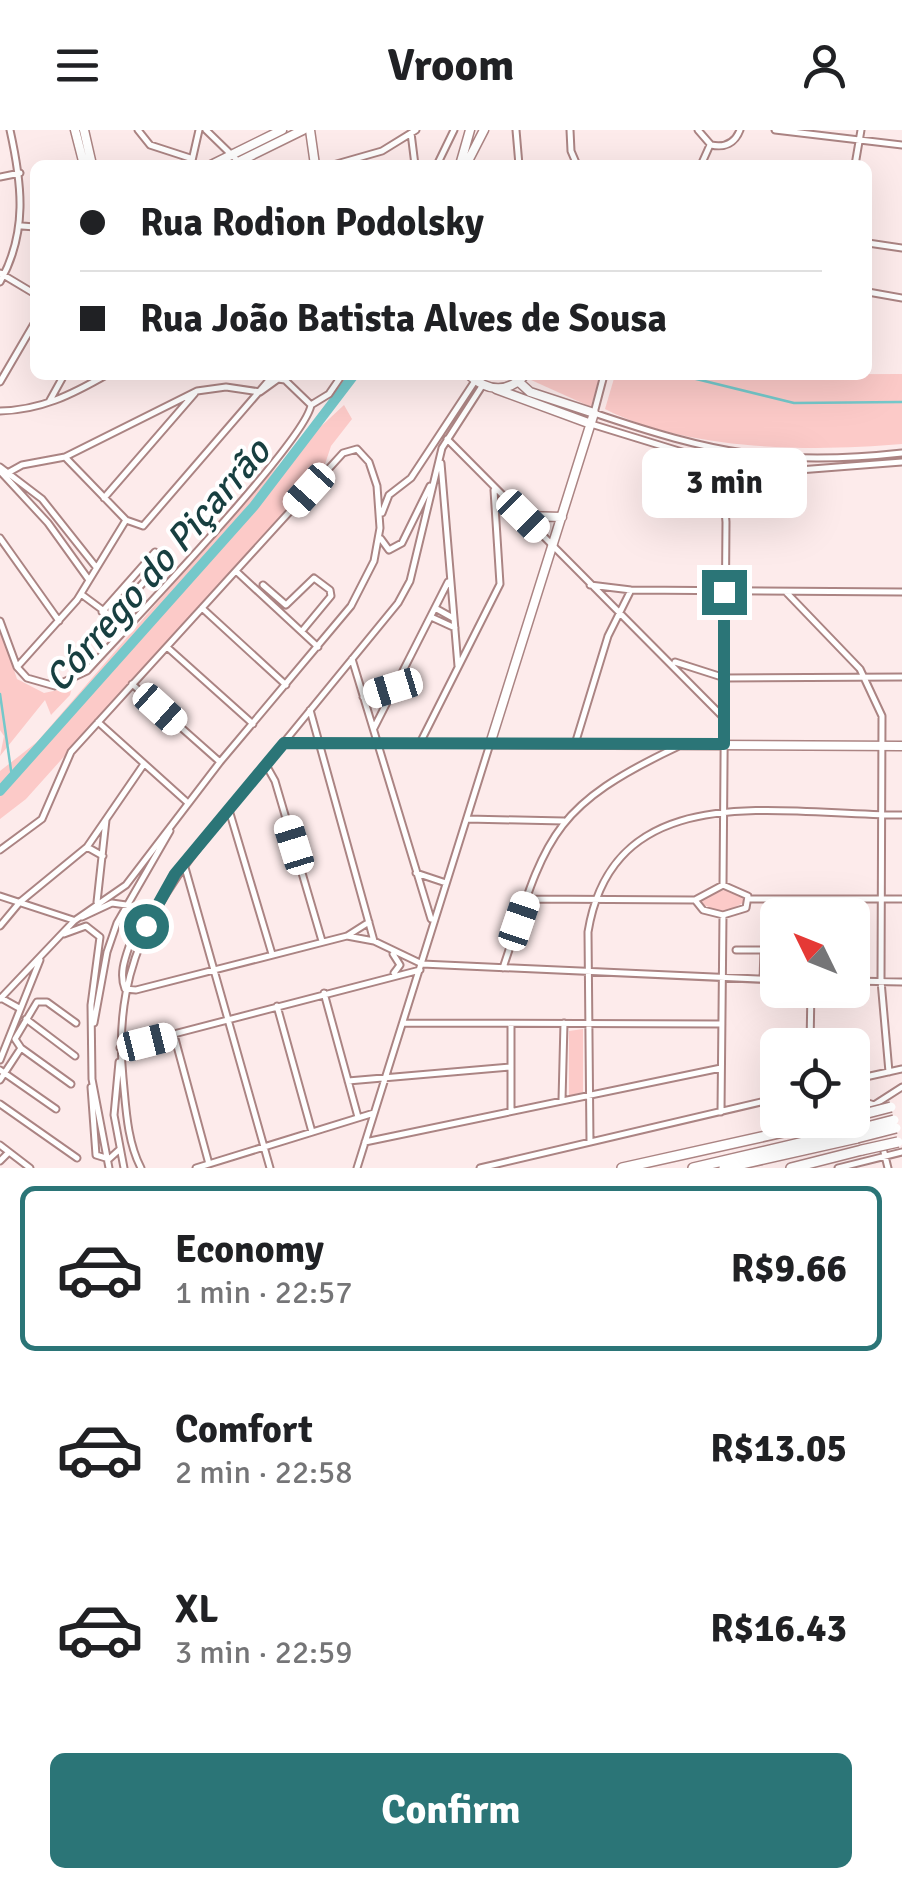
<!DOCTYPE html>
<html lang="en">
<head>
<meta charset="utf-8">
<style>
  :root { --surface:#fff; --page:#f6f6f6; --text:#202124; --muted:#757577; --line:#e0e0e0; --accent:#2b7577 }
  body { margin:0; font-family:Signika,sans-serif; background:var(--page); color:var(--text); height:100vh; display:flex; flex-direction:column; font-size:38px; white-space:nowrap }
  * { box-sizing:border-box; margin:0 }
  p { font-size:32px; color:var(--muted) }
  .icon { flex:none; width:55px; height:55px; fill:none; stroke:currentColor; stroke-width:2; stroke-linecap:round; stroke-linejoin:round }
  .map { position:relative; height:1038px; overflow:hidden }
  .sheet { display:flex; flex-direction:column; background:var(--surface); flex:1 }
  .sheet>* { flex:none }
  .top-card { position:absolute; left:30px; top:30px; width:842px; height:220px; border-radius:15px; box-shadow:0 10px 40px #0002; display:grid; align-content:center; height:220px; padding:0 50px; background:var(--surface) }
  .needle { width:65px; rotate:313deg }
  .controls { position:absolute; left:760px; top:768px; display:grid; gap:20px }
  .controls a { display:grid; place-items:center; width:110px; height:110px; border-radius:15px; background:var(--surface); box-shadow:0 10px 40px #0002; font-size:50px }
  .end { position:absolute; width:45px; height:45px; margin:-22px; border:12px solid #2b7577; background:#fff; box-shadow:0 0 0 5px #fff }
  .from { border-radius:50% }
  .bubble { position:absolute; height:70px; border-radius:15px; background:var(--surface); box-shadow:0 10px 40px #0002; font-size:32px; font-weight:700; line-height:70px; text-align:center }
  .car { position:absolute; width:30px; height:60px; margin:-30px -15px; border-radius:12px; box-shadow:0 0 8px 2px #0007; background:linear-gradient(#fff 24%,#345 0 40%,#fff 0 76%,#345 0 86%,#fff 0) }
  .top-card b { display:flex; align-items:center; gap:35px; height:95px; font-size:38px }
  .top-card b+b { border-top:2px solid var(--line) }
  .top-card i { width:25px; height:25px; background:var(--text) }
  ul { padding:18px 0 0; list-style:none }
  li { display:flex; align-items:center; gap:30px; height:165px; margin:0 20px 15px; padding:0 30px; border:5px solid transparent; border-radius:15px }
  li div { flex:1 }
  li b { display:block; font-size:38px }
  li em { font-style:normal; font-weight:700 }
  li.active { border-color:var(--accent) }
  li>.icon { width:90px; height:90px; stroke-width:1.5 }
  .primary-button { display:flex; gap:20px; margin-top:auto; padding:20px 50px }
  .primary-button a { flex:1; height:115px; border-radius:15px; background:var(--accent); color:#fff; font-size:40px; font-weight:700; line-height:115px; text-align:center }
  header { display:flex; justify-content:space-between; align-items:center; height:130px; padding:0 50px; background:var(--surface); font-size:45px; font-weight:700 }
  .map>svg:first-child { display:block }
  .green { fill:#fccac8 }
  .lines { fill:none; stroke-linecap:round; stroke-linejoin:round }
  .stream { stroke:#75c8ca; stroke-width:2.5 }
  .river { stroke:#75c8ca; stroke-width:10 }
  .minor-casing { stroke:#ab8483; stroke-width:9 }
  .major-casing { stroke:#ab8483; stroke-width:11 }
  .highway-casing { stroke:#ab8483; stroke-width:12 }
  .minor { stroke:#fff; stroke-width:5 }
  .major { stroke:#fff; stroke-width:8 }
  .highway { stroke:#fff; stroke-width:9 }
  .highway-bridge-casing { stroke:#ab8483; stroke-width:12; stroke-linecap:butt }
  .highway-bridge { stroke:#fff; stroke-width:9 }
  .route { stroke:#2b7577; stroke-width:12 }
  .labels { text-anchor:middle; stroke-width:8; stroke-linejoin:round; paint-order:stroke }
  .water-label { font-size:38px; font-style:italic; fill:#173f40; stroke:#fff }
</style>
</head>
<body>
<header><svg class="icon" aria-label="menu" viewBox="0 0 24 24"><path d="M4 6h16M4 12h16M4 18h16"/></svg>Vroom<svg class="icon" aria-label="person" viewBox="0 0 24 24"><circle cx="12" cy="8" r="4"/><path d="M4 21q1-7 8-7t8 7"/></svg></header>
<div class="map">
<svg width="902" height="1038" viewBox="0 0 902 1038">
  <rect width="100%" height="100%" fill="#fdebeb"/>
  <path class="green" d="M902,244V314C812,322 687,321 605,279L615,245Z
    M533,245H600L591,277L531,250Z
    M344,275L352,289L331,316L324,337L26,669L0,689V641L37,612L260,353Z
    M0,497L17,549L44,563L72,557L70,565L51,585L45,570L0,626L4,606L0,600Z
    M724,760L742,764L745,772L723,783L699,773V768Z
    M583,899V962L569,966V901Z"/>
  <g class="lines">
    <path class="stream" d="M680,245L794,273L902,272
      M0,564L12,647"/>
    <path class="river" d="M0,661L254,376L354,245"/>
    <defs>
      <path id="minor" d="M138,0L150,15L190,28
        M206,0L242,35
        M516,0L519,35
        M570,0L571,21L577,35
        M698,0L711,15C725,18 735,13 740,0
        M775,0L902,15
        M411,3L415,35
        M191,35L199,0
        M333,35L382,21L416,0
        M437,35L454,0
        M701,35L710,15
        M855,35L861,0
        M0,47L20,43
        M22,96L35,97
        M868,113L902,118
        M0,143L35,164
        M0,152C28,102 22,54 10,0
        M868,162L902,168
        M604,245L594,283C712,323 777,337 902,323
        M0,252L35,192
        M49,272L64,245
        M311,275L329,264L342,245
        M0,281C41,280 71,265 106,245
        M591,294L721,334L799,340L902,332
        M447,309L723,587
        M65,327L126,390L143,396L270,249
        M441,333L458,536
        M0,337L42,369L96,437
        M0,341L48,393L89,450
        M4,345L22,335L65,327L197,261L226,257L260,262L278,249L285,250L311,275
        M104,368L195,263
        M382,383L389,365L411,348L475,251
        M0,408L59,491
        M381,409L389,420L402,413L430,356
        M236,441L318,517
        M263,455L286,475L314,448L330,460L331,466L302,501
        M590,455L631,460L902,462
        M786,462L860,539L882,586L881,851L889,942
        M81,464L112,487L164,430
        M202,478L286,555
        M435,478L453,488
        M102,482L155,422
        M431,487L455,498
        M0,491L17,537
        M167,517L253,594
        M352,529L431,789
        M675,532L725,548L902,547
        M17,537L27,548L55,556L87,541C123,501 306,311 311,275
        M17,537L77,470L126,390
        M132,554L220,632
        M363,567L393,558
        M310,580L374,811
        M98,592L188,673
        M374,598L448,452
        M284,613L490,614L357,1038
        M420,613L500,454L494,360
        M575,614L608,506L631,460
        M266,635L275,651L322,811
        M229,680L272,824
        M467,689L564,691
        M87,717L103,726
        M0,720L42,689L71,622L343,323L357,319L369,332L377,356L380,398L374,431L351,476L220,632L126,755L74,791L0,869
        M184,734L270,1038
        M416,743L446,753
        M723,755L726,392L721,334L726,323
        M723,755L748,766L746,778L723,785L703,780L695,770Z
        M0,766L73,790
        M526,769L695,770
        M749,769H902
        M97,772L106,690
        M82,787L112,773L133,776C144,803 114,830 125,859L136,860L347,806L374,811L422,834L778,850
        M0,796L20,772L87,717L144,634
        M64,804L86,796L100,807L91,875L92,949L109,1038
        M347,806L369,792
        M736,820H763
        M393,824L400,835L394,843
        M503,838C546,709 548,678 677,617
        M763,850L764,820L778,819
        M852,851L902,852
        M324,863L358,987
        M1,868L19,878
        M277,876L312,1002
        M26,889L75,926
        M94,893L107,822L117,793L170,701
        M403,893L722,894
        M511,894V981
        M174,905L209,1034
        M810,915L811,860
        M21,918L71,954
        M120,918L420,840
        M0,930L40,830
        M119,932L114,985L124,1038
        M0,940L56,979
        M0,950L21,918L15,909L37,872H47L76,893
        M852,950L902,939
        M348,951L511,937
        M91,957L96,1025L109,1029L120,1019
        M852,968L874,975
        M562,970L564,893
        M0,974L77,1028
        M874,975L902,957
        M721,982L723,785
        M365,1012L721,938
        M590,1012L588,802C614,643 785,686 902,685
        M0,1015L30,1038
        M884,1022L888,1038
        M0,1031L9,1022
        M141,1038C127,1011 126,978 123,948C109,806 185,735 267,633C311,580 354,526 398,473L410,451L442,318L482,256
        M196,1038L374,983
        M480,1038L778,968
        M838,1038L902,1022"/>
      <path id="major" d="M75,0L84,35
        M84,0L92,35
        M310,0L315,35
        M211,35L282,0
        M232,35L303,0
        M460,35L470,0
        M466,35L484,0
        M469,245C487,261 507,264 525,245
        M519,252L530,262L594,283L490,614L902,616
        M496,259L591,294
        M523,386L562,387"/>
      <path id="highway" d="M622,1038L837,990
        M693,1038L855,1000
        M724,1038L857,1008
        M791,1038L862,1020"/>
    </defs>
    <use href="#minor" class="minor-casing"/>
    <use href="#major" class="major-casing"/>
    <use href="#highway" class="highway-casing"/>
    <use href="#minor" class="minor"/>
    <use href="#major" class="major"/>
    <use href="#highway" class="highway"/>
    <defs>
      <path id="highway-bridge" d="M852,987L891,977
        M855,1000L894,990
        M857,1008L896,998
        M862,1020L898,1012"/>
    </defs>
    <use href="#highway-bridge" class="highway-bridge-casing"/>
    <use href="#highway-bridge" class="highway-bridge"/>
  </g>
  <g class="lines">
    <path class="route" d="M146,796L175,744L284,613L724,614V462"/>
  </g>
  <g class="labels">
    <g class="water-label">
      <text transform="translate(157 435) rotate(-49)" y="13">Córrego do Piçarrão</text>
    </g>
  </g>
</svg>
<div class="controls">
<a><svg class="needle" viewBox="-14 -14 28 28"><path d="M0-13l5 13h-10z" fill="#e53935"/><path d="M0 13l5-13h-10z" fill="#757577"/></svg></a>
<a><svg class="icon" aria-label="locate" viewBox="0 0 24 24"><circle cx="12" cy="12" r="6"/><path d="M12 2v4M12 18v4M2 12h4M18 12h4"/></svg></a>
</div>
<i class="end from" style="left:146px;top:796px"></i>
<i class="end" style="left:724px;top:462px"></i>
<div class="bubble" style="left:642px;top:318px;width:165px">3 min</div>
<i class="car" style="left:309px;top:360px;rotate:222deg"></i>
<i class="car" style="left:523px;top:386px;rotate:135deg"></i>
<i class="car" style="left:393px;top:558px;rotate:253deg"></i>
<i class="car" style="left:160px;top:579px;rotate:132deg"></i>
<i class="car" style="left:294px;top:715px;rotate:343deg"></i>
<i class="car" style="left:519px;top:791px;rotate:19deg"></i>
<i class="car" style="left:147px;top:912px;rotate:76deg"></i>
<div class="top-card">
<b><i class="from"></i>Rua Rodion Podolsky</b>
<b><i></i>Rua João Batista Alves de Sousa</b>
</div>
</div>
<section class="sheet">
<ul>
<li class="active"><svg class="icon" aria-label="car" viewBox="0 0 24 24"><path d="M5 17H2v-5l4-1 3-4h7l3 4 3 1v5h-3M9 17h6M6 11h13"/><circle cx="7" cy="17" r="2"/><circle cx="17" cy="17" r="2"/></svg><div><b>Economy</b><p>1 min · 22:57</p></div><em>R$9.66</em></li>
<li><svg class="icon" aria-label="car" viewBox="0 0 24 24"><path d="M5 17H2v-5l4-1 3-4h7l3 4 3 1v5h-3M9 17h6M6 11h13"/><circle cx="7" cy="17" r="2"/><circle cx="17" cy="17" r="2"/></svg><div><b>Comfort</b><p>2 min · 22:58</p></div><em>R$13.05</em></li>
<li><svg class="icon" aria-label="car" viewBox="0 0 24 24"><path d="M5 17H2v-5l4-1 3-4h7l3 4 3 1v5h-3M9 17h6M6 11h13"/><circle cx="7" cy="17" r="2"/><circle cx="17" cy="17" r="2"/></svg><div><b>XL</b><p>3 min · 22:59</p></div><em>R$16.43</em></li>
</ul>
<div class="primary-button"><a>Confirm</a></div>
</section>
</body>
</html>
